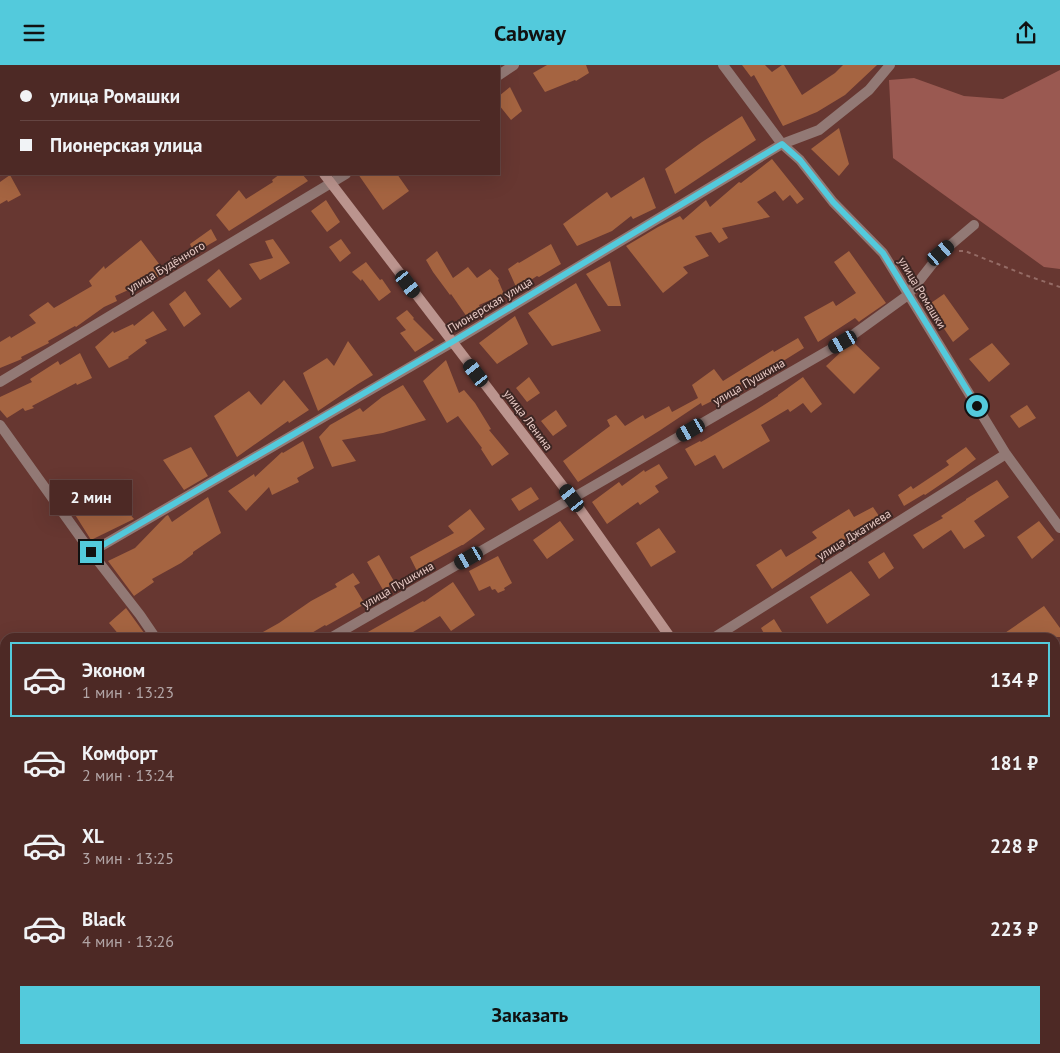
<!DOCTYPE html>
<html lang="ru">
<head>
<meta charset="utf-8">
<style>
  :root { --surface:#4d2925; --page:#54312d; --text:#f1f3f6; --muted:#b3a6a7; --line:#644542; --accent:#53cadc }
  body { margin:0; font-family:"PT Sans",sans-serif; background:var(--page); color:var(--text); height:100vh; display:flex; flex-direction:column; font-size:19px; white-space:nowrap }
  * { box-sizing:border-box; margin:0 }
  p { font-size:16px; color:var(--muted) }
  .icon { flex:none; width:28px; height:28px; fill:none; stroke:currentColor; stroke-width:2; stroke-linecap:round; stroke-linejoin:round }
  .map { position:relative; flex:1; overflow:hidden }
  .panel { position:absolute; left:0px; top:568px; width:1060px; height:421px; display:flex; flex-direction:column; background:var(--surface); border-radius:15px 15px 0 0; box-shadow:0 5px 20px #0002,0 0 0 1px var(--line) }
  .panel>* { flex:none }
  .banner { position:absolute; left:0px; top:0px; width:500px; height:110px; box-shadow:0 5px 20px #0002,0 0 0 1px var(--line); display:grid; align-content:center; height:110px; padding:0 20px; background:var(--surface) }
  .end { position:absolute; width:22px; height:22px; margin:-11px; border:6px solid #53cadc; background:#111; box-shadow:0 0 0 2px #111 }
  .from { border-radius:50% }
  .bubble { position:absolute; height:35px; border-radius:0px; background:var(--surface); box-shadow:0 5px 20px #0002,0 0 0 1px var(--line); font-size:16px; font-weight:700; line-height:35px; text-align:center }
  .car { position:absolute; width:15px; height:30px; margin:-15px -8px; border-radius:6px; box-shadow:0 0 4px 1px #0007; background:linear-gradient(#222 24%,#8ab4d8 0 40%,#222 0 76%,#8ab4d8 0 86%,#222 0) }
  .banner b { display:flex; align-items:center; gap:18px; height:48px; font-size:19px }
  .banner b+b { border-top:1px solid var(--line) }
  .banner i { width:12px; height:12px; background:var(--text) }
  ul { padding:9px 0 0; list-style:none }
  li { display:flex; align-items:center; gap:15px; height:75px; margin:0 10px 8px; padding:0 10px; border:2px solid transparent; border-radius:0px }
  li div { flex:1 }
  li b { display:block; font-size:19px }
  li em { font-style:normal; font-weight:700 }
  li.current { border-color:var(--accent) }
  li>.icon { width:45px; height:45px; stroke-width:1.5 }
  .action { display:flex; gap:10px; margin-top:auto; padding:10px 20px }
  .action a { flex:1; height:58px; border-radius:0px; background:var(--accent); color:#111; font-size:20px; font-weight:700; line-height:58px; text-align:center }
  header { display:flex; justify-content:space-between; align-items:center; height:65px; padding:0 20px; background:var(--accent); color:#111; font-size:22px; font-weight:700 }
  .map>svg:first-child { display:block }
  .green { fill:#9a5951 }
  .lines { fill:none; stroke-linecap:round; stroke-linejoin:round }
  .river { stroke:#0d2e33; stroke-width:18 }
  .building { fill:#a56441 }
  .path { stroke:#946b65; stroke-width:2; stroke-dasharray:4 4; stroke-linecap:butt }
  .lane { stroke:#927975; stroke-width:5 }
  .street { stroke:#927975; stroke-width:10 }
  .secondary { stroke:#bb948e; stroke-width:10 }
  .route { stroke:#53cadc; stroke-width:6 }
  .labels { text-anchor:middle; stroke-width:4; stroke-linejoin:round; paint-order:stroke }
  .street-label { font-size:12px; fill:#e7c9c4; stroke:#3d2623 }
</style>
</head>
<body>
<header><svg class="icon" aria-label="menu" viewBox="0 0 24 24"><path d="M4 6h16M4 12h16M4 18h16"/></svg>Cabway<svg class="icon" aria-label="share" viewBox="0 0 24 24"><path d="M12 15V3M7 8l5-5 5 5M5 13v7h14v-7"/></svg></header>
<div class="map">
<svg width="1060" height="988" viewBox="0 0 1060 988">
  <rect width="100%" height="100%" fill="#673731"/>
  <path class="green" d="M1060,5V204L1044,202L893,93L889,15L914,13L964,31L1003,34Z"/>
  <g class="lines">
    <path class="river" d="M0,788L5,800
      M78,984L79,988"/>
  </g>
  <path class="building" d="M547,0H586L589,8L576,16L575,15L545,27L533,8Z
    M742,0H765L772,7L782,0H784L802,30L835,8L843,0H877L845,30L817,47L783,61L754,10L751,12Z
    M510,22L522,46L511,55L499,40V31Z
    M742,51L756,75L675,129L665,104L702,77Z
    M839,63L849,99L839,111L811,84Z
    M772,94L804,134L797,139L790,130L783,136L775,126L757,137L770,152L722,163L728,173L719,178L711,167L695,171L709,191L683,202L688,208L663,228L626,181L658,162L680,151L683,155L706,135L710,142L739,117L741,118Z
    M280,109H302L308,116L229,166L216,150L239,125L246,134L273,117L272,115Z
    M358,109H397L409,126L383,145Z
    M10,110L21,130L8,137L7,135L0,139V117Z
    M644,112L656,143L633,154L631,151L612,166L577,181L563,159L607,127L611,133Z
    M326,135L340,157L327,167L311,146Z
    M211,164L217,175L194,188L190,179Z
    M273,174L290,198L260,215L249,199L273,193L265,176Z
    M341,174L351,188L340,197L329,182Z
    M141,175L166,208L115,231L117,236L104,242L76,262L75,261L48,276L49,278L21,292L22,294L0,303V277L10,271L11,273L36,258L29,250L48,237L54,243L92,221L89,216L104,201L105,204Z
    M551,179L561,199L539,212L537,211L517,224L508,204L518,197L519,198Z
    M437,186L453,213L468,202L477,213L490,204L499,214L498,215L504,229L479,240L482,246L467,252L451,229L450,230L433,207L426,195Z
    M849,186L886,238L860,256L859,257L855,253L818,277L804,252L833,236L836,241L856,228L834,197Z
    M610,196L621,241H608L586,209Z
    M366,197L380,215L382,214L391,227L379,236L362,214L361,216L352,207Z
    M219,204L242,234L230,243L207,215Z
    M576,218L601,266L552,281L528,248Z
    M185,226L201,249L184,262L169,239Z
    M944,229L969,264L953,277L928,240Z
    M407,245L414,253L413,254L434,275L415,287L400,268L406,265L396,253Z
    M153,246L167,265L145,275L147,278L128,292L129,293L109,303L95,282L113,266L114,268L133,259L134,261Z
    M515,251L528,279L497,299L479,278Z
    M798,273L804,283L753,315L752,313L730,325V327L702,341L701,338L659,366L578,417L563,396L610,361L607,355L616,350L625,361L643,350L645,354L669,341L672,347L698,333L692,320L714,304L723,316L773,285L774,287Z
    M348,276L373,310L358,319L318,346L303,308L327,293L334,301Z
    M854,278L880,303L854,329L826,301L842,286Z
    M992,278L1010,299L989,317L969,294Z
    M80,288L92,313L77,320L76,318L32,341L34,343L25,346L23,343L7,353L0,345V332L32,317L30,314L58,296L60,300Z
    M446,295L459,328L464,325L475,338L491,364L489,365L509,389L492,401L481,384L482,383L458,351L447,358L423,316Z
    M529,312L540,328L527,337L516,323Z
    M803,312L822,339L811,348L803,338L790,347L788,344L761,360L770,376L723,404L715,390L695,401L685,384L700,376L701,377L756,345L778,331V330Z
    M284,315L309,345L289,358L288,356L237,392L214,351L249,326L261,340Z
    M403,320L426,355L383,368L342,375L356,396L332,402L319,372L330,360L360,343L363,347L382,332Z
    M1027,340L1036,353L1019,363L1010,351Z
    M556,345L567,361L553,371L541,356Z
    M303,376L314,403L297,413L299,417L272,430L269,422L246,446L228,426L254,409L255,412L282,387L283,388Z
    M191,382L208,411L184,425L163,395Z
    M966,382L976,394L953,411L925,430L924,429L904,441L898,430L911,421L913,424L949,400L946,396Z
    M659,399L668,413L655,421L659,427L640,440L638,437L607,459L592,437L619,417L622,421L644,405L645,407Z
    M997,415L1009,432L974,456L985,471L964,484L951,465L923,484L913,470L943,453L941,451L966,435V434Z
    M531,422L539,434L519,446L511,434Z
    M115,432L134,454L91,475L74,448Z
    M208,432L221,468L193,487V489L181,498L152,514L154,517L134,531L108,496L135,483L166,451L168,450L172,457Z
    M873,442L881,454L868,461L867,460L817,492L818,493L772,524L756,500L781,484L786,492L817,473L812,467L849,444L854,452Z
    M470,444L485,464L463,480H462L431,497L432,498L417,506L410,492L454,468L448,461Z
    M560,456L574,475L547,494L533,475Z
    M1039,456L1054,475L1032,494L1017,472Z
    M659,463L676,487L651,502L636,478Z
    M884,487L894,503L879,514L868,497Z
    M379,490L395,518L383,525L367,497Z
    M498,491L512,518L504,523L505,525L498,528L495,524L492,525L490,521L479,526L469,506Z
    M851,506L870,530L827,559L810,532Z
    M353,508L360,518L354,521L365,539L326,561L325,560L305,572H254L279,558L311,536L337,522L335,519Z
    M453,517L475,550L451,566L440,551L408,570L410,572H359L423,536L424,537Z
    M1044,541L1060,563V572H999Z
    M126,543L134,554L147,572H121L109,558Z
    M774,554L782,567L774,572H766L761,563Z"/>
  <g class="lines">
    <path class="path" d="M959,186H965L1028,211L1060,222"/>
    <path class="lane" d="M121,984V988"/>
    <path class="street" d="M723,0L782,79L800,95L833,137L883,188L1006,389L1060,463
      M141,1L143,0
      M499,10L514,0
      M0,95L1,94
      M0,317L346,109
      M0,360L91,487L140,550L155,572
      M91,487L453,277L782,79L819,65L869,25L890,0
      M332,572L843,277L908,230L941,188L974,160
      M715,572L1006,389
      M1055,594L1060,590
      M1055,829L1060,825
      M377,984L379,988
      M495,988L502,984
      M834,988L840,984"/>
    <path class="secondary" d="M241,0L242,1
      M324,109L572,433L670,572
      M981,984L984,988"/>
  </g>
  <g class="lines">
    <path class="route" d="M91,487L452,277L782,79L800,95L833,137L883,188L977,341"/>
  </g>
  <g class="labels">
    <g class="street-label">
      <text transform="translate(166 202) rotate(-31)" y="4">улица Будённого</text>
      <text transform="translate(922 228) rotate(59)" y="4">улица Ромашки</text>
      <text transform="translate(490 240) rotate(-31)" y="4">Пионерская улица</text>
      <text transform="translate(749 317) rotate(-30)" y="4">улица Пушкина</text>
      <text transform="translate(528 355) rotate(53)" y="4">улица Ленина</text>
      <text transform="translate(854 470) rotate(-32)" y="4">улица Джатиева</text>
      <text transform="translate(398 520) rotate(-30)" y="4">улица Пушкина</text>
    </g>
  </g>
</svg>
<i class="end from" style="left:977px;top:341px"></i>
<i class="end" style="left:91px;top:487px"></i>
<div class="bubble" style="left:50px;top:415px;width:82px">2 мин</div>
<i class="car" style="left:941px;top:188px;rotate:49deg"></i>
<i class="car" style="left:408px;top:219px;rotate:143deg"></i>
<i class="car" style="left:843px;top:277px;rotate:240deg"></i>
<i class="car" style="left:476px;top:308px;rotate:323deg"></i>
<i class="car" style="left:691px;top:365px;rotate:240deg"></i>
<i class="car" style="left:572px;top:433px;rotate:323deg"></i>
<i class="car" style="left:469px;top:493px;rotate:240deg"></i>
<div class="banner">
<b><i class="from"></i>улица Ромашки</b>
<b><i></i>Пионерская улица</b>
</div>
<section class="panel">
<ul>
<li class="current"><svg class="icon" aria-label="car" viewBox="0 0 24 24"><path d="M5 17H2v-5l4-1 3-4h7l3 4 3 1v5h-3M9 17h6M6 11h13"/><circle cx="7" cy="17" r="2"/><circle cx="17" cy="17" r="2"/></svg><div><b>Эконом</b><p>1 мин · 13:23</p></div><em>134 ₽</em></li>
<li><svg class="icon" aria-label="car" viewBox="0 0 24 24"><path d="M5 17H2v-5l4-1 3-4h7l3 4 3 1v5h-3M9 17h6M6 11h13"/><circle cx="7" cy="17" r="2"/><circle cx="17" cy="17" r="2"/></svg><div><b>Комфорт</b><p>2 мин · 13:24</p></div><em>181 ₽</em></li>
<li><svg class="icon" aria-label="car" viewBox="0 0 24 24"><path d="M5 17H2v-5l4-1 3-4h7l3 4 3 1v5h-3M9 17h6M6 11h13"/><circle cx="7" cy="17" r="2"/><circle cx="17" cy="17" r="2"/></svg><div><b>XL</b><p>3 мин · 13:25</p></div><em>228 ₽</em></li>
<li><svg class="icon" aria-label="car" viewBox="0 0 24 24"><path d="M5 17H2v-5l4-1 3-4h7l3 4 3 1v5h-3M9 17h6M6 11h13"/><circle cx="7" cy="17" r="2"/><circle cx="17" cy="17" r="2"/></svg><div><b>Black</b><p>4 мин · 13:26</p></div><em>223 ₽</em></li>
</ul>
<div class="action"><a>Заказать</a></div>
</section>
</div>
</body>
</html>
